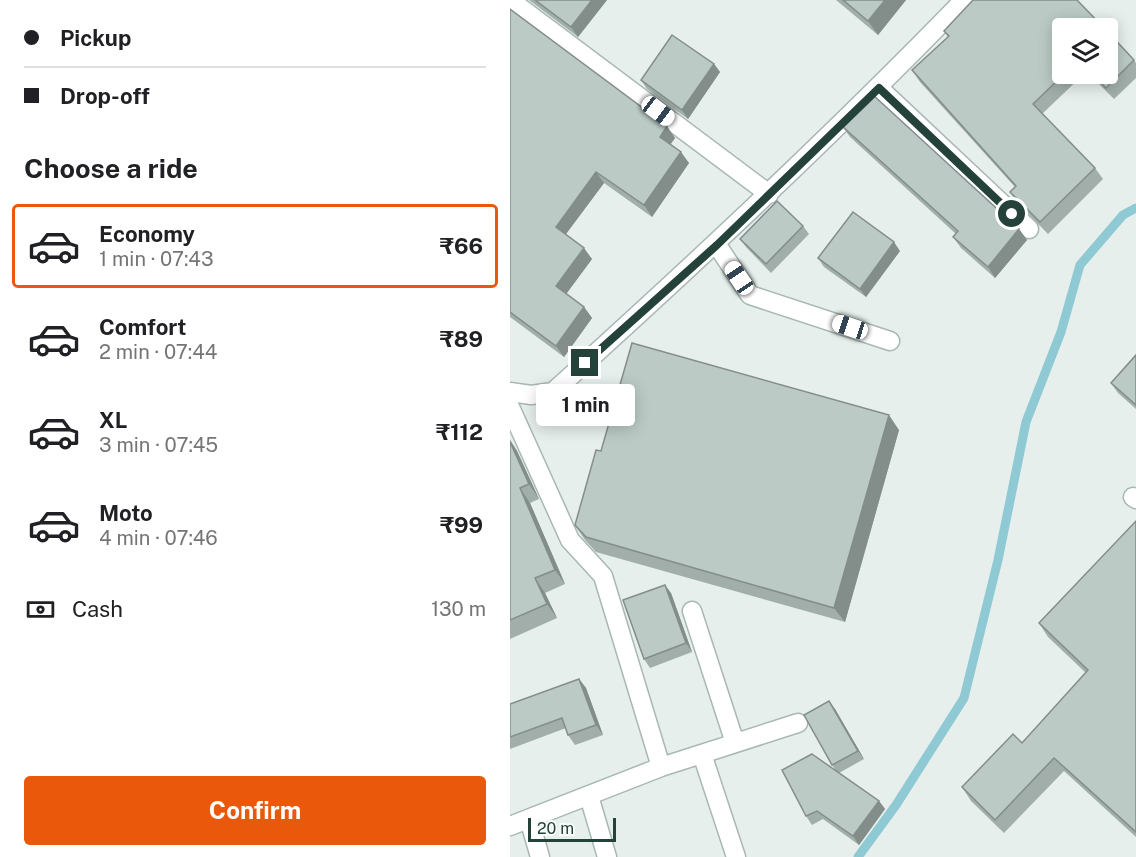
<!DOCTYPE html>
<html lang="en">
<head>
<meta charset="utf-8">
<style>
  :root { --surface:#fff; --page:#f6f6f6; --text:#202124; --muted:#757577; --line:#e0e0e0; --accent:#ea580c }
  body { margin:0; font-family:"Public Sans",sans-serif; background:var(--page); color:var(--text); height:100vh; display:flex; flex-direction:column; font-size:22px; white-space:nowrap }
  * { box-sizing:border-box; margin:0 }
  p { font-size:20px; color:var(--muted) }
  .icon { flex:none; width:33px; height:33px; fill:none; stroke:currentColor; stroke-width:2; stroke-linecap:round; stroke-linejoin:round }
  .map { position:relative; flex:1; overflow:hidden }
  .drawer { display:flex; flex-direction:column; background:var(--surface); width:510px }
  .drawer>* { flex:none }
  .top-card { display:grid; align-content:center; height:132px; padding:0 24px; background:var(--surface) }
  .controls { position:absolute; left:542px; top:18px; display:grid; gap:12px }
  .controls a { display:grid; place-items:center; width:66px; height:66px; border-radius:6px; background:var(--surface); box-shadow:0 3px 15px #0003; font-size:30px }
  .scale { position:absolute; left:18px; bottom:15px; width:88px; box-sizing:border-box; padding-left:6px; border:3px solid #24423a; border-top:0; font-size:16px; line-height:21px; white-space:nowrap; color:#24423a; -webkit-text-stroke:4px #f7fbf9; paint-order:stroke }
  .end { position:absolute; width:27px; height:27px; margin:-14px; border:8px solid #24423a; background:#fff; box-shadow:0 0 0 3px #fff }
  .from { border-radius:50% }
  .bubble { position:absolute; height:42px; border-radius:6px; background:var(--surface); box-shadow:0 3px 15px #0003; font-size:20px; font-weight:700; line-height:42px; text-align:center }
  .car { position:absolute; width:18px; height:36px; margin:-18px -9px; border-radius:8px; box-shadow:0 0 4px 2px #0007; background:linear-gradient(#fff 24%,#345 0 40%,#fff 0 76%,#345 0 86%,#fff 0) }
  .top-card b { display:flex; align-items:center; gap:21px; height:57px; font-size:22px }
  .top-card b+b { border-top:2px solid var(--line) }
  .top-card i { width:15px; height:15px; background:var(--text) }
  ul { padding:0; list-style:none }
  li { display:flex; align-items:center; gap:18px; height:84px; margin:0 12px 9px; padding:0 12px; border:3px solid transparent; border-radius:6px }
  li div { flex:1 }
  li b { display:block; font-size:22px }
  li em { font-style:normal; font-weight:700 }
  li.selected { border-color:var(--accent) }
  li>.icon { width:54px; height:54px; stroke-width:1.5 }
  h2 { padding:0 24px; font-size:27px; line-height:72px }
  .pay { display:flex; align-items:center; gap:15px; height:66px; padding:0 24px; font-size:22px }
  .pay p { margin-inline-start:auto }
  .cta { display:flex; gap:12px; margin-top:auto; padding:12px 24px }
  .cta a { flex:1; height:69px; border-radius:6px; background:var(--accent); color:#fff; font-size:24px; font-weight:700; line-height:69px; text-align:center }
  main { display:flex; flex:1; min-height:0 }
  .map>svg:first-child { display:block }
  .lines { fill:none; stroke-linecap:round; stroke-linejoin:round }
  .stream { stroke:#8ec9d4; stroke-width:9 }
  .minor-casing { stroke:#a8b8b2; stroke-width:21 }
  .minor { stroke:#fff; stroke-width:18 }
  .wall { fill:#a1aea9 }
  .shaded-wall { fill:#838d89 }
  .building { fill:#bbcac4; stroke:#838d89; stroke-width:1.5 }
  .route { stroke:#24423a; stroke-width:8 }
</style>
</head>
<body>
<main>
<section class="drawer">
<div class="top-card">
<b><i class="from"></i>Pickup</b>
<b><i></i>Drop-off</b>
</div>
<h2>Choose a ride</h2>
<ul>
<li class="selected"><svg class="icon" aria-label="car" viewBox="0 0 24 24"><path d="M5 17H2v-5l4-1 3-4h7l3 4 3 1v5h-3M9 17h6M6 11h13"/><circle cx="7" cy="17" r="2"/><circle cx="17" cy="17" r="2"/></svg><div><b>Economy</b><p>1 min · 07:43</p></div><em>₹66</em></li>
<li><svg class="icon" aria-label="car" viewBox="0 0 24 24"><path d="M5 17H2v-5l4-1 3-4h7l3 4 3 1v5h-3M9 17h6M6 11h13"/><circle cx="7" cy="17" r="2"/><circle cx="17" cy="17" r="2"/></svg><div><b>Comfort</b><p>2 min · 07:44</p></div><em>₹89</em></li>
<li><svg class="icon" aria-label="car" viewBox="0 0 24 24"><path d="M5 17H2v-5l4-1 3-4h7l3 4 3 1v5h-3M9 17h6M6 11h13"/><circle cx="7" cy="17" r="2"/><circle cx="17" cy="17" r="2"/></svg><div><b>XL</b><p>3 min · 07:45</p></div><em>₹112</em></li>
<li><svg class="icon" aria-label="car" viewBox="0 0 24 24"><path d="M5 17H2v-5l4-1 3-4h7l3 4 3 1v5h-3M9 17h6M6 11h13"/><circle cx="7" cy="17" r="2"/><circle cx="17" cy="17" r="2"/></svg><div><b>Moto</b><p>4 min · 07:46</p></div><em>₹99</em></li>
</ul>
<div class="pay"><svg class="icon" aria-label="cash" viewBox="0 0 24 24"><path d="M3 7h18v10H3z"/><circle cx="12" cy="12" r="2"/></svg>Cash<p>130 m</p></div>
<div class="cta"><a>Confirm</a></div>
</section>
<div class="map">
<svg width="626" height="857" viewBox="0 0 626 857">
  <rect width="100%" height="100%" fill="#e6efeb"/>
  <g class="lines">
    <path class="stream" d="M348,857L386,805L454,698L488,560L516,422L551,332L570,265L613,215L626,208"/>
    <defs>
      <path id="minor" d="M0,0L259,194
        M369,88L519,229
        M207,245L240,295L380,341
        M0,392L21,395L43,392C184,265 322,136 454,0
        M0,407L60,540L93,576L151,767L0,826
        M623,497L626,499
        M182,611L225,743
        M192,754L226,857
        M151,767L288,723
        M79,796L97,857
        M19,819L30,857"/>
    </defs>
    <use href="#minor" class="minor-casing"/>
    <use href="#minor" class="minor"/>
  </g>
  <path class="wall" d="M19,0H97L68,37Z
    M326,0H396L368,35Z
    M0,9L165,138L160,144L179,163L142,217L94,183L56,234L82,259L56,294L74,307L82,318L54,357L0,317Z
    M434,31L552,74H574L532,114L585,168L593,179L538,234L508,203L500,192L505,187L410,82L402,70L438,37Z
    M624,60L626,63V78L604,99L579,74H597Z
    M204,64L210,72L178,119L137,89L131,80Z
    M332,126L509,229L517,240L485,278L451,248L443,237L446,234L340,137Z
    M293,226L299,234L261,273L236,247L230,239Z
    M390,251L356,297L314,267L308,258Z
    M626,355V409L608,393L601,383Z
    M389,430L335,622L86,552L75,540L65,525L91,451Z
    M0,440L7,451L29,499L20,503L55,584L35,593L47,618L0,639Z
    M626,521V837L554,771L494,833L461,801L452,787L512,743L576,673L538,637L529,623Z
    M161,593L182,652L140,668L134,659Z
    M69,679L76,688L93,735L65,745L58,735L56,728L0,749V704Z
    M325,709L354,759L329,773L369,801L375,809L349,845L313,819L302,825L296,816L326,771L322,765Z"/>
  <path class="shaded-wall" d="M82,0H97L68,37L61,27Z
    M375,0H396L368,35L358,21Z
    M204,64L210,72L178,119L172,110Z
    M157,126L165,138L158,148L150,137Z
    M171,152L179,163L142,217L134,205Z
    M86,172L94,183L53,238L46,227Z
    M509,229L517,240L485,278L478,267Z
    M384,242L390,251L356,297L350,289Z
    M74,248L82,259L54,297L46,286Z
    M74,307L82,318L54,357L46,346Z
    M379,415L389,430L335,622L324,608Z
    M0,440L7,451L29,499L19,484L0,442Z
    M10,488L20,503L55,584L45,570Z
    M25,578L35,593L47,618L37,604Z
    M155,585L161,593L182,652L176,643Z
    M69,679L76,688L93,735L86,725Z
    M319,701L325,709L354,759L348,751Z
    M369,801L375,809L349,845L343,836Z"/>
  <path class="building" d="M25,0H82L61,27Z
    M333,0H375L358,21Z
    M463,0H567L594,28H552V74H554L523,104L585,168L530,222L500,192L506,186L402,70L439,36L434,31Z
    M0,9L157,126L150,137L171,152L134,205L86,172L46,227L74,248L46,286L74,307L46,346L0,312Z
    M597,31L624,60L596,88L582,74H597Z
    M162,35L204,64L172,110L131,80Z
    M362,94L509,229L478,267L443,237L448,231L332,126Z
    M267,201L293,226L256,264L230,239Z
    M343,212L384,242L350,289L308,258Z
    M122,343L379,415L324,608L76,537L65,525L86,450L91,451Z
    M626,355V405L601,383Z
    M0,442L19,484L10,488L45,570L25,578L37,604L0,620Z
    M626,521V832L544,758L485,820L452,787L503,734L512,743L578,670L529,623Z
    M155,585L176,643L134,659L113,600Z
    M69,679L86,725L58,735L52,718L0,737V704Z
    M319,701L348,751L322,765L294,715Z
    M302,754L369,801L343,836L307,811L296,816L272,770Z"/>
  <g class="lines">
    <path class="route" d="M75,363L207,245L369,88L502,214"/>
  </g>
</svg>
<div class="controls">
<a><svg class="icon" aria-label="layers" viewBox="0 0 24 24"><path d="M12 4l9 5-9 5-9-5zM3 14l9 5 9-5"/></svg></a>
</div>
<div class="scale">20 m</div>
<i class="end from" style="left:502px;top:214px"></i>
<i class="end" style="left:75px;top:363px"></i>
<div class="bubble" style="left:26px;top:384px;width:99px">1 min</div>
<i class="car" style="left:148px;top:111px;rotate:127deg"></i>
<i class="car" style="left:229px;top:278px;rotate:326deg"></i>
<i class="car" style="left:340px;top:327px;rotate:288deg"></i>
</div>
</main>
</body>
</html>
